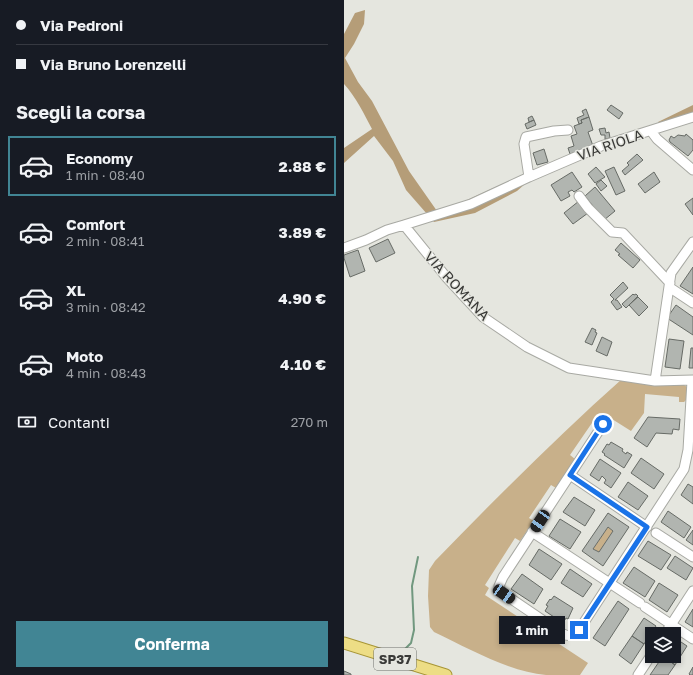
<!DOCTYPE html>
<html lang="it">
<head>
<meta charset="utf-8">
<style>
  :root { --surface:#171b24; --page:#242831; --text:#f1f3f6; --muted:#9ea1a6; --line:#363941; --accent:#418594 }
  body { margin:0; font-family:"Golos Text",sans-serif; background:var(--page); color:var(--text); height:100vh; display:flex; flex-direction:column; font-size:15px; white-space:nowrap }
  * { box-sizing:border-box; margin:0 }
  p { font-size:13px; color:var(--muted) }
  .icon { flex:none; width:22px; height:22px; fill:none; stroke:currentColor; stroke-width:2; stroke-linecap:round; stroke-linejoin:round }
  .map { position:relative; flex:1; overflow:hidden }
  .side { display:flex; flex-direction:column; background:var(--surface); width:344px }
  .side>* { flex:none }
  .guide { display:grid; align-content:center; height:88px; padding:0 16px; background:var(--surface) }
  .tools { position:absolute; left:301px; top:627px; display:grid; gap:8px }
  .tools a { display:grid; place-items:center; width:36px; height:36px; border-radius:0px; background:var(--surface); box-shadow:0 2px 6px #0003; font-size:20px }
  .end { position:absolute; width:18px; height:18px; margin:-9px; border:5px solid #1a73e8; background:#fff; box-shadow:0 0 0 2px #fff }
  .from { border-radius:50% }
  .bubble { position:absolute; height:28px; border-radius:0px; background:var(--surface); box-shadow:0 2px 6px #0003; font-size:13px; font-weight:700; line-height:28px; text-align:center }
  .car { position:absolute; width:12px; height:24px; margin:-12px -6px; border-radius:5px; box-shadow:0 0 3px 1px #0007; background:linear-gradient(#222 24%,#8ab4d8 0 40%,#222 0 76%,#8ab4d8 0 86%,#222 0) }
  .guide b { display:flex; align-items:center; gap:14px; height:38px; font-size:15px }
  .guide b+b { border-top:1px solid var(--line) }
  .guide i { width:10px; height:10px; background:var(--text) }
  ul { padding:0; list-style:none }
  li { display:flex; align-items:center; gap:12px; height:60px; margin:0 8px 6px; padding:0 8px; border:2px solid transparent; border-radius:0px }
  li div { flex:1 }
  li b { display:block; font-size:15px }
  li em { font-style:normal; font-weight:700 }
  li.selected { border-color:var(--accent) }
  li>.icon { width:36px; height:36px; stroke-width:1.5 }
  h2 { padding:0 16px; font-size:18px; line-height:48px }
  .pay { display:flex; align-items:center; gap:10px; height:44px; padding:0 16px; font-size:15px }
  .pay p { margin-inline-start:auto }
  .action { display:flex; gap:8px; margin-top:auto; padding:8px 16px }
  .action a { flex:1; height:46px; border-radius:0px; background:var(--accent); color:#fff; font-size:16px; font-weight:700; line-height:46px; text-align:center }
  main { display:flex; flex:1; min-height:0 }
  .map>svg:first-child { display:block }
  .green { fill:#c8b08a }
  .forest { fill:#b59d78 }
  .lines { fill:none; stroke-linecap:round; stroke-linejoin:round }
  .stream { stroke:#71987f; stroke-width:2 }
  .building { fill:#b1b5b0; stroke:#676b66; fill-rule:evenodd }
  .minor-casing { stroke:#a8a9a3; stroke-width:11 }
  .major-casing { stroke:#a79535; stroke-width:13 }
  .minor { stroke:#fff; stroke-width:9 }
  .major { stroke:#eddd85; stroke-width:11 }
  .route { stroke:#1a73e8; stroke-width:5 }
  .labels { text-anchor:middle; stroke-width:3; stroke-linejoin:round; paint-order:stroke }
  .shield { fill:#e5e6df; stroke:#6d6e6a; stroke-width:1 }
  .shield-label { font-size:13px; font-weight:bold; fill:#3a3a38 }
  .street-label { font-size:14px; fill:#3a3a38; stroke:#e5e6df }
</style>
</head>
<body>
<main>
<section class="side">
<div class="guide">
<b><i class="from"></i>Via Pedroni</b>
<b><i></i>Via Bruno Lorenzelli</b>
</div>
<h2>Scegli la corsa</h2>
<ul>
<li class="selected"><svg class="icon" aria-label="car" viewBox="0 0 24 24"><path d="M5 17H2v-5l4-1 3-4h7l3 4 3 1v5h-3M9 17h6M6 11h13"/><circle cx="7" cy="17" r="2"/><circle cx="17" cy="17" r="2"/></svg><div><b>Economy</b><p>1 min · 08:40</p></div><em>2.88 €</em></li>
<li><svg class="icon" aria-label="car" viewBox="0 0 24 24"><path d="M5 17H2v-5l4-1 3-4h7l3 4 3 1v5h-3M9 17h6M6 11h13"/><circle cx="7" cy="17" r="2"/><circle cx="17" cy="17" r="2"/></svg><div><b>Comfort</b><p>2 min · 08:41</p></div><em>3.89 €</em></li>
<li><svg class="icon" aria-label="car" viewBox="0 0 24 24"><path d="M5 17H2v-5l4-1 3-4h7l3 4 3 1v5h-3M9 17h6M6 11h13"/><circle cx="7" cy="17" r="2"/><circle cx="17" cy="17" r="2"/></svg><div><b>XL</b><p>3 min · 08:42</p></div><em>4.90 €</em></li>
<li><svg class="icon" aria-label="car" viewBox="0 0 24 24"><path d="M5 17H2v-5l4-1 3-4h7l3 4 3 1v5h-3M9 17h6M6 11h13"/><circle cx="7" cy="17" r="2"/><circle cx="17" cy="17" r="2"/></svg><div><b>Moto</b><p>4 min · 08:43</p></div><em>4.10 €</em></li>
</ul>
<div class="pay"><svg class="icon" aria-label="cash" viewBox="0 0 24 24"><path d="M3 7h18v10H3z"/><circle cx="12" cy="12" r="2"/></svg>Contanti<p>270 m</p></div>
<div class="action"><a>Conferma</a></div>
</section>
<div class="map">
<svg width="349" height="675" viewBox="0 0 349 675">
  <rect width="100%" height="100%" fill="#e5e6df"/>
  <path class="green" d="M278,379L340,385L343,387V399L340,402H335V397L301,394L300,413L287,431L260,414C255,412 250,415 250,420L226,455L231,459L212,488L207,485L185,518L190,521L176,541L171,538L141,585L145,588L141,595L244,663L236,675C225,675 214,675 202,675C165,672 124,648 90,632L86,627L84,596L85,570L91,561C151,499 213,437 278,379Z
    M264,527L269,531L255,552L249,549Z"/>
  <path class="forest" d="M21,10L20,24L10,44L1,58L14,82L28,101L65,171L93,211L110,206L158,184L169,181L181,184L173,191L131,213L90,222L62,190L49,161L30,136L0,163V148L28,129C20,114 12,97 0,84V34L11,13Z
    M349,105V122L316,130L314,122Z"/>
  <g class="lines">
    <path class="stream" d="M56,654L67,643L70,630L68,586L74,557"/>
  </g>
  <path class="building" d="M267,105L279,113L275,119L263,110Z
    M242,109L245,117L237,120L238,123L235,124L233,118L240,115L238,111Z
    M188,116L190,120L185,122L184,118Z
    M245,117L249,130L244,132L249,146L226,154L224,148L230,146L227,136L233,134L230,126L238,123L237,120Z
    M190,120L192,125L183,129L181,124Z
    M261,128L262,133L265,132L266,138L261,139V135H257L255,129Z
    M342,134L349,140V150L344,156L326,142L325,140L327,136L330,138L334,135L341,136Z
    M200,149L204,162L193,165L189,153Z
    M293,154L299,160L281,175L278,171L285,165L283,163Z
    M252,167L261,177L251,183L244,174Z
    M270,167L281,191L272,195L261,171Z
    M228,172L238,187L230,192L228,190L224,192L226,196L217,201L207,185Z
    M310,172L316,182L301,193L294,184Z
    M257,180L263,186L257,191L252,184Z
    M251,187L271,211L260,220L241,196Z
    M349,198V215L341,204Z
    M235,201L244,213L229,224L220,213Z
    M44,239L51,253L32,262L25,248Z
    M277,243L296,260L289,268L274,255L276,254L271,250Z
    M14,250L21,271L6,277L0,258V255Z
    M349,267V294L336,286Z
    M279,282L284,288L271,300H273L278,307L273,310L267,302L270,299L266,295Z
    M289,294L290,295L292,294L294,296L282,308L278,304Z
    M294,297L304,307L295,316L285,305Z
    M332,305L349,317V335L323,318Z
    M248,328L252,330L251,332L253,333L248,345L241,342Z
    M258,337L268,342L263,356L252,351Z
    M325,339L340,341L336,369L321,367Z
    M347,348H349V368H345Z
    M304,417L336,419L335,430L329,429L328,434L312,433L303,447L290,438Z
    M267,442L279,449L278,451L282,454L283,452L288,455L280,468L260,455L261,454L258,452L263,444L265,445Z
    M297,458L320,474L310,489L287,473Z
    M256,459L277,473L267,488L260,483L262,480L258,476L255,481L246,475Z
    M284,482L304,496L294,510L274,497Z
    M344,484L349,487V504L337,495Z
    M230,497L251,510L241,526L219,512Z
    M324,511L347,527L340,538L317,522Z
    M264,513L285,527L259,566L238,551ZM264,527L269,531L255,552L249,549Z
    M216,519L237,532L226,549L205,536Z
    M349,530V545L342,540Z
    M304,541L327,555L317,570L294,556Z
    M195,549L218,564L207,580L185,565Z
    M331,556L349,568L342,580L323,568Z
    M290,567L311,581L301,597L279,583Z
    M226,569L248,584L239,597L217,583Z
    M178,574L199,589L190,604L167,589Z
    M315,583L334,595L323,612L305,600Z
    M210,596L229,608L224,619L222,618L219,623L201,611L204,606L202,605L206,599L207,600Z
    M274,601L285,609L261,646L249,638Z
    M349,609V627L341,622Z
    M300,618L312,626L300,644L288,636Z
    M288,636L300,644L287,664L275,655Z
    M331,638L343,646L331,665L319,656H330Z
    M319,656L331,665L324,675H306Z
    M349,667V675H346L345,674Z
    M0,671L7,674V675H0Z"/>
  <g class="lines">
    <defs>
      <path id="minor" d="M307,131L313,139L349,170
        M185,177L180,144L182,137L210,131L224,130
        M235,196L244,208L268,232L279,233L326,283
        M60,225L127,204L185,177L257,146L349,117
        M0,248L22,240L43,230L60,225L103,278L139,317L183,347L225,368L311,381L349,380
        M325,287L349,303
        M311,381L327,273L349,242
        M259,419L258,426L159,577L155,586L157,591L160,594L219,634C226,637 230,636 235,630L340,469L344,450L348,381
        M226,475L303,527
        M188,532L296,603
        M312,533L349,557
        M301,607L349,639
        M321,634L349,591
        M294,675L308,654"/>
      <path id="major" d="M0,643L102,675"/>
    </defs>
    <use href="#minor" class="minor-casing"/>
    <use href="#major" class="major-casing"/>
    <use href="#minor" class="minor"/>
    <use href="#major" class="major"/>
  </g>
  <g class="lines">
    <path class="route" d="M235,630L303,527L226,475L259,424"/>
  </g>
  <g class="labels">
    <rect class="shield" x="30" y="648" width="42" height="22" rx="3"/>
    <g class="shield-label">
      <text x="51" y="664">SP37</text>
    </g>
    <g class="street-label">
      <text transform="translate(266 145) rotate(-19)" y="5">VIA RIOLA</text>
      <text transform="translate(113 286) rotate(47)" y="5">VIA ROMANA</text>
    </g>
  </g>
</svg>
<div class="tools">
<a><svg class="icon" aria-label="layers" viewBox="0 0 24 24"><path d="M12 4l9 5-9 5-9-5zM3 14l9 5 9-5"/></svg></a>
</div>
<i class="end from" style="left:259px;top:424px"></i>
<i class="end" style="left:235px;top:630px"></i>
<div class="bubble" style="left:155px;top:616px;width:66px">1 min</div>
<i class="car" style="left:196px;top:521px;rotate:214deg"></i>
<i class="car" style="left:160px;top:594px;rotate:124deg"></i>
</div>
</main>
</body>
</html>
